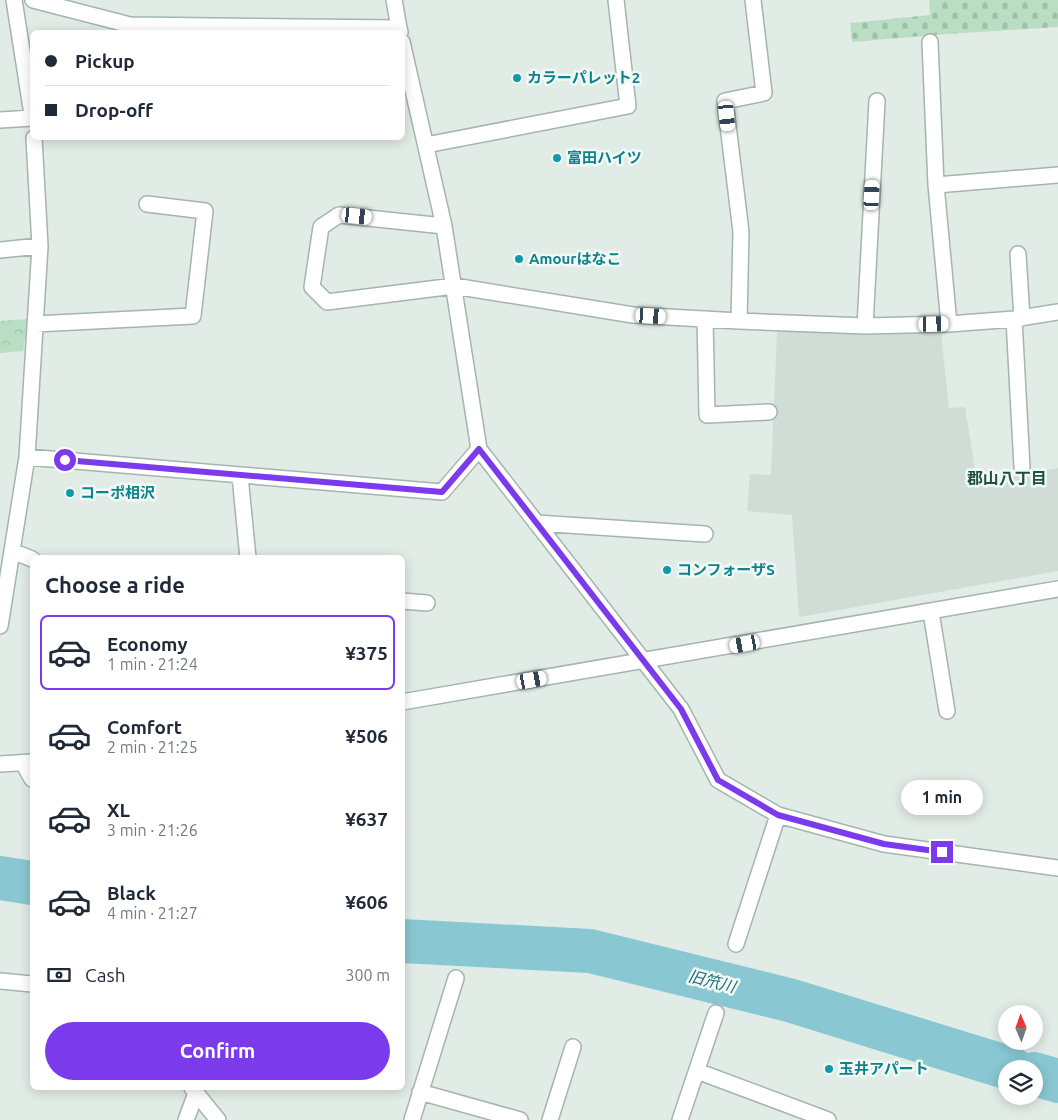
<!DOCTYPE html>
<html lang="en">
<head>
<meta charset="utf-8">
<style>
  :root { --surface:#fff; --page:#f6f6f7; --text:#1f2937; --muted:#747a83; --line:#e0e1e3; --accent:#7c3aed }
  body { margin:0; font-family:Ubuntu,"Noto Sans JP",sans-serif; background:var(--page); color:var(--text); height:100vh; display:flex; flex-direction:column; font-size:19px; white-space:nowrap }
  * { box-sizing:border-box; margin:0 }
  p { font-size:16px; color:var(--muted) }
  .icon { flex:none; width:28px; height:28px; fill:none; stroke:currentColor; stroke-width:2; stroke-linecap:round; stroke-linejoin:round }
  .map { position:relative; flex:1; overflow:hidden }
  .panel { position:absolute; left:30px; top:555px; width:375px; height:535px; display:flex; flex-direction:column; background:var(--surface); border-radius:8px; box-shadow:0 2px 12px #0003 }
  .panel>* { flex:none }
  .top-card { position:absolute; left:30px; top:30px; width:375px; height:110px; border-radius:8px; box-shadow:0 2px 12px #0003; display:grid; align-content:center; height:110px; padding:0 15px; background:var(--surface) }
  .needle { width:32px; rotate:358deg }
  .fabs { position:absolute; left:998px; top:1005px; display:grid; gap:10px }
  .fabs a { display:grid; place-items:center; width:45px; height:45px; border-radius:50%; background:var(--surface); box-shadow:0 2px 12px #0003; font-size:25px }
  .end { position:absolute; width:22px; height:22px; margin:-11px; border:6px solid #7c3aed; background:#fff; box-shadow:0 0 0 2px #fff }
  .from { border-radius:50% }
  .bubble { position:absolute; height:35px; border-radius:18px; background:var(--surface); box-shadow:0 2px 12px #0003; font-size:16px; font-weight:700; line-height:35px; text-align:center }
  .car { position:absolute; width:15px; height:30px; margin:-15px -8px; border-radius:6px; box-shadow:0 0 4px 1px #0007; background:linear-gradient(#fff 24%,#345 0 40%,#fff 0 76%,#345 0 86%,#fff 0) }
  .top-card b { display:flex; align-items:center; gap:18px; height:48px; font-size:19px }
  .top-card b+b { border-top:1px solid var(--line) }
  .top-card i { width:12px; height:12px; background:var(--text) }
  ul { padding:0; list-style:none }
  li { display:flex; align-items:center; gap:15px; height:75px; margin:0 10px 8px; padding:0 5px; border:2px solid transparent; border-radius:8px }
  li div { flex:1 }
  li b { display:block; font-size:19px }
  li em { font-style:normal; font-weight:700 }
  li.active { border-color:var(--accent) }
  li>.icon { width:45px; height:45px; stroke-width:1.5 }
  h2 { padding:0 15px; font-size:22px; line-height:60px }
  .pay { display:flex; align-items:center; gap:12px; height:55px; padding:0 15px; font-size:19px }
  .pay p { margin-inline-start:auto }
  .primary-button { display:flex; gap:10px; margin-top:auto; padding:10px 15px }
  .primary-button a { flex:1; height:58px; border-radius:30px; background:var(--accent); color:#fff; font-size:20px; font-weight:700; line-height:58px; text-align:center }
  .map>svg:first-child { display:block }
  .built { fill:#d0dcd6 }
  .cemetery { fill:url(#cemetery-stones) }
  .park { fill:url(#park-crowns) }
  .lines { fill:none; stroke-linecap:round; stroke-linejoin:round }
  .river { stroke:#89c8d2; stroke-width:44 }
  .minor-casing { stroke:#a4b4ae; stroke-width:18 }
  .tertiary-casing { stroke:#a4b4ae; stroke-width:18 }
  .minor { stroke:#fff; stroke-width:15 }
  .tertiary { stroke:#fff; stroke-width:15 }
  .route { stroke:#7c3aed; stroke-width:6 }
  .culture-dot { fill:#0f9aa8; stroke:#f2f9f5; stroke-width:2 }
  .labels { text-anchor:middle; stroke-width:5; stroke-linejoin:round; paint-order:stroke }
  .culture-label { font-size:15px; font-weight:bold; fill:#0d838f; stroke:#f2f9f5; text-anchor:start }
  .neighbourhood-label { font-size:16px; font-weight:bold; fill:#1d5042; stroke:#f2f9f5 }
  .water-label { font-size:16px; font-style:italic; fill:#1b6c7a; stroke:#f2f9f5 }
</style>
</head>
<body>
<div class="map">
<svg width="1058" height="1120" viewBox="0 0 1058 1120">
  <defs>
    <pattern id="cemetery-stones" width="16" height="16" patternUnits="userSpaceOnUse" patternTransform="scale(1.25)"><rect width="16" height="16" fill="#badec3"/><path d="M2 7V4a2 2 0 0 1 4 0v3zM10 15v-3a2 2 0 0 1 4 0v3z" fill="#a0bfa8"/></pattern>
    <pattern id="park-crowns" width="20" height="18" patternUnits="userSpaceOnUse" patternTransform="scale(1.25)"><rect width="20" height="18" fill="#badec3"/><path d="M2 6a3 3 0 1 1 6 0M12 15a3 3 0 1 1 6 0" fill="none" stroke="#a0bfa8"/></pattern>
  </defs>
  <rect width="100%" height="100%" fill="#e2ece7"/>
  <path class="built" d="M777,331L941,333L949,408L965,407L977,482L1058,468V571L799,617L792,515L747,511L750,474L771,475Z"/>
  <path class="cemetery" d="M929,0H1058V27L947,34L852,42L850,23L930,15Z"/>
  <path class="park" d="M28,319L23,351L0,353V321Z"/>
  <g class="lines">
    <path class="river" d="M0,878L32,883
      M402,941L590,951L789,1000L1012,1069
      M1034,1074L1058,1081"/>
    <defs>
      <path id="minor" d="M14,0L32,114
        M33,0L130,25L399,28L400,32
        M394,0L399,28
        M402,42L444,226L479,449L681,709L718,780L778,815L884,844L1058,868
        M930,42L936,185L949,324
        M0,120L32,118
        M426,145L628,106L616,0
        M936,185L1058,175
        M444,226L339,215L321,227L312,287L327,302L454,286L633,315L739,321L865,326L949,324L1014,319L1058,312
        M0,250L40,246
        M1018,254L1022,318
        M705,319L707,415L769,412
        M1014,319L1022,467
        M739,321L741,232L725,101L764,93L753,0
        M35,324L193,316L205,211L147,204
        M865,326L877,101
        M27,457L442,492L479,449
        M240,476L248,558
        M536,523L705,534
        M12,551L32,559
        M402,601L427,603
        M931,612L947,711
        M0,626L27,457L40,246L34,138
        M736,944L778,815
        M0,981L32,984
        M697,1071L828,1120
        M420,1092L520,1120
        M186,1120L196,1093
        M412,1120L456,978
        M550,1120L573,1047
        M680,1120L716,1013"/>
      <path id="tertiary" d="M402,702L1058,589
        M23,763L32,779
        M0,764L32,762
        M192,1088L218,1120"/>
    </defs>
    <use href="#minor" class="minor-casing"/>
    <use href="#tertiary" class="tertiary-casing"/>
    <use href="#minor" class="minor"/>
    <use href="#tertiary" class="tertiary"/>
  </g>
  <g class="lines">
    <path class="route" d="M65,460L442,492L479,449L681,709L718,780L778,815L884,844L942,852"/>
  </g>
  <g class="culture-dot">
    <circle cx="517" cy="78" r="5"/>
    <circle cx="557" cy="158" r="5"/>
    <circle cx="519" cy="259" r="5"/>
    <circle cx="70" cy="493" r="5"/>
    <circle cx="667" cy="570" r="5"/>
    <circle cx="829" cy="1069" r="5"/>
  </g>
  <g class="labels">
    <g class="culture-label">
      <text x="527" y="83">カラーパレット2</text>
      <text x="567" y="163">富田ハイツ</text>
      <text x="529" y="264">Amourはなこ</text>
      <text x="80" y="498">コーポ相沢</text>
      <text x="677" y="575">コンフォーザS</text>
      <text x="839" y="1074">玉井アパート</text>
    </g>
    <g class="neighbourhood-label">
      <text x="1007" y="484">郡山八丁目</text>
    </g>
    <g class="water-label">
      <text transform="translate(712 981) rotate(14)" y="6">旧笊川</text>
    </g>
  </g>
</svg>
<div class="fabs">
<a><svg class="needle" viewBox="-14 -14 28 28"><path d="M0-13l5 13h-10z" fill="#e53935"/><path d="M0 13l5-13h-10z" fill="#747a83"/></svg></a>
<a><svg class="icon" aria-label="layers" viewBox="0 0 24 24"><path d="M12 4l9 5-9 5-9-5zM3 14l9 5 9-5"/></svg></a>
</div>
<i class="end from" style="left:65px;top:460px"></i>
<i class="end" style="left:942px;top:852px"></i>
<div class="bubble" style="left:901px;top:780px;width:82px">1 min</div>
<i class="car" style="left:727px;top:116px;rotate:174deg"></i>
<i class="car" style="left:872px;top:195px;rotate:3deg"></i>
<i class="car" style="left:357px;top:216px;rotate:96deg"></i>
<i class="car" style="left:651px;top:316px;rotate:93deg"></i>
<i class="car" style="left:934px;top:324px;rotate:89deg"></i>
<i class="car" style="left:745px;top:644px;rotate:260deg"></i>
<i class="car" style="left:532px;top:680px;rotate:80deg"></i>
<div class="top-card">
<b><i class="from"></i>Pickup</b>
<b><i></i>Drop-off</b>
</div>
<section class="panel">
<h2>Choose a ride</h2>
<ul>
<li class="active"><svg class="icon" aria-label="car" viewBox="0 0 24 24"><path d="M5 17H2v-5l4-1 3-4h7l3 4 3 1v5h-3M9 17h6M6 11h13"/><circle cx="7" cy="17" r="2"/><circle cx="17" cy="17" r="2"/></svg><div><b>Economy</b><p>1 min · 21:24</p></div><em>¥375</em></li>
<li><svg class="icon" aria-label="car" viewBox="0 0 24 24"><path d="M5 17H2v-5l4-1 3-4h7l3 4 3 1v5h-3M9 17h6M6 11h13"/><circle cx="7" cy="17" r="2"/><circle cx="17" cy="17" r="2"/></svg><div><b>Comfort</b><p>2 min · 21:25</p></div><em>¥506</em></li>
<li><svg class="icon" aria-label="car" viewBox="0 0 24 24"><path d="M5 17H2v-5l4-1 3-4h7l3 4 3 1v5h-3M9 17h6M6 11h13"/><circle cx="7" cy="17" r="2"/><circle cx="17" cy="17" r="2"/></svg><div><b>XL</b><p>3 min · 21:26</p></div><em>¥637</em></li>
<li><svg class="icon" aria-label="car" viewBox="0 0 24 24"><path d="M5 17H2v-5l4-1 3-4h7l3 4 3 1v5h-3M9 17h6M6 11h13"/><circle cx="7" cy="17" r="2"/><circle cx="17" cy="17" r="2"/></svg><div><b>Black</b><p>4 min · 21:27</p></div><em>¥606</em></li>
</ul>
<div class="pay"><svg class="icon" aria-label="cash" viewBox="0 0 24 24"><path d="M3 7h18v10H3z"/><circle cx="12" cy="12" r="2"/></svg>Cash<p>300 m</p></div>
<div class="primary-button"><a>Confirm</a></div>
</section>
</div>
</body>
</html>
